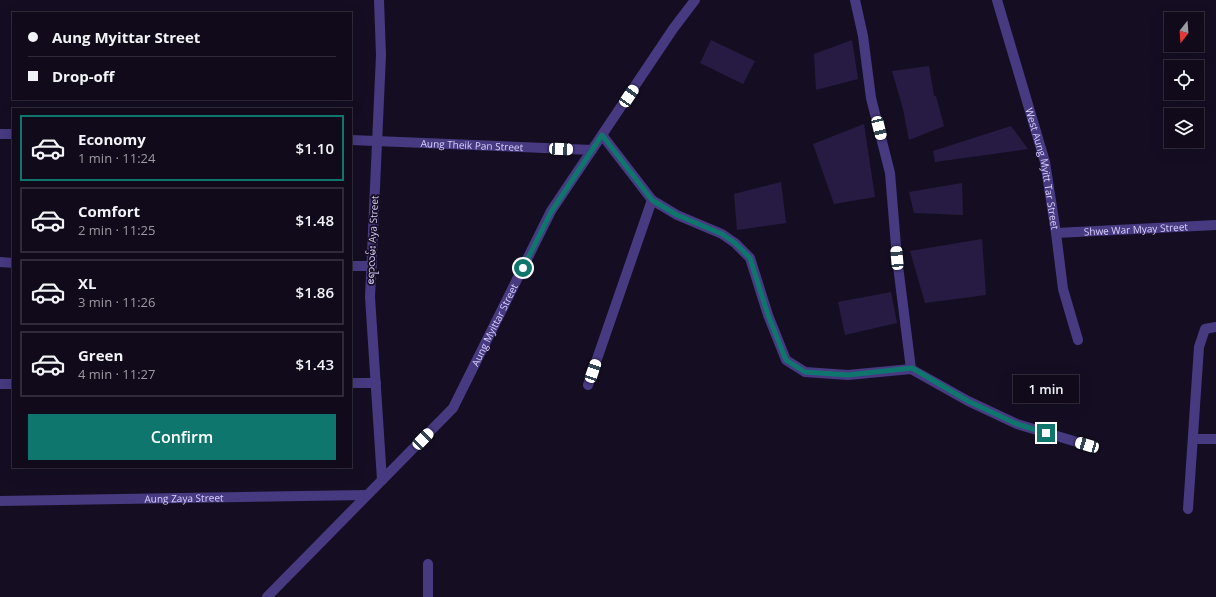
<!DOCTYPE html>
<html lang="en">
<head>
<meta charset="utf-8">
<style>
  :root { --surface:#100a1a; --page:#191323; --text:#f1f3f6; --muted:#9c9aa2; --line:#302b39; --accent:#0f766e }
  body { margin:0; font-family:"Open Sans","Noto Sans Myanmar",sans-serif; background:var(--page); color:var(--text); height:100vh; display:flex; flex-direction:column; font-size:15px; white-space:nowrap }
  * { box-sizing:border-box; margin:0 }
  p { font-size:13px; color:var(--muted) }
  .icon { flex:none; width:22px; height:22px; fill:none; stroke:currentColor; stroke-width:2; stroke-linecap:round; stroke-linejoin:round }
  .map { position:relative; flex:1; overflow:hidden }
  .drawer { position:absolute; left:12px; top:108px; width:340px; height:360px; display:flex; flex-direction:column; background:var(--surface); border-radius:0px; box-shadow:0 4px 16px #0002,0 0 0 1px var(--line) }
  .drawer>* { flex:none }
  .top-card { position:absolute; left:12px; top:12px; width:340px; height:88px; border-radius:0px; box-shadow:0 4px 16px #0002,0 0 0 1px var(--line); display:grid; align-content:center; height:88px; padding:0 16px; background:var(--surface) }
  .needle { width:26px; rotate:197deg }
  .controls { position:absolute; left:1164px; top:12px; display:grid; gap:8px }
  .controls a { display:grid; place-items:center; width:40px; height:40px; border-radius:0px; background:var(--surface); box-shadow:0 4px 16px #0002,0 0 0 1px var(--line); font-size:20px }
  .end { position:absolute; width:18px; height:18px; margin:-9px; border:5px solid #0f766e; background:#fff; box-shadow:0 0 0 2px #fff }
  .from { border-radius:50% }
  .bubble { position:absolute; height:28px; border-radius:0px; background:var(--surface); box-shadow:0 4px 16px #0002,0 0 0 1px var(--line); font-size:13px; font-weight:600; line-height:28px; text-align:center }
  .car { position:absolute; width:12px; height:24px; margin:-12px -6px; border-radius:5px; box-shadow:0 0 3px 1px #0007; background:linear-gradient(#fff 24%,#345 0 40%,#fff 0 76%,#345 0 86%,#fff 0) }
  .top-card b { display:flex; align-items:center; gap:14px; height:38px; font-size:15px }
  .top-card b+b { border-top:1px solid var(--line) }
  .top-card i { width:10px; height:10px; background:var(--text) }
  ul { padding:7px 0 0; list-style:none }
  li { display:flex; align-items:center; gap:12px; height:66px; margin:0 8px 6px; padding:0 8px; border:2px solid var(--line); border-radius:0px }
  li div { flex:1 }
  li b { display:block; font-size:15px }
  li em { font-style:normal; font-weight:600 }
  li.selected { border-color:var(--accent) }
  li>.icon { width:36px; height:36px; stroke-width:1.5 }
  .primary-button { display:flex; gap:8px; margin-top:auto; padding:8px 16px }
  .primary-button a { flex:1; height:46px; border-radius:0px; background:var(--accent); color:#fff; font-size:16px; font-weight:600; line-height:46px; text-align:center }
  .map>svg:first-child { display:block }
  .building { fill:#281b43 }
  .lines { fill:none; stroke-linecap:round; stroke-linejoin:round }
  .minor { stroke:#473a81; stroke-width:10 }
  .route { stroke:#0f766e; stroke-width:5 }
  .labels { text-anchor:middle; stroke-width:3.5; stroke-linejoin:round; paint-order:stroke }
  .street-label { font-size:10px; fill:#dcd1fe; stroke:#150e23 }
</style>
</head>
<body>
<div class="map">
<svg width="1216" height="597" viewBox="0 0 1216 597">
  <rect width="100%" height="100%" fill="#150e23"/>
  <path class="building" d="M711,40L755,61L743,84L700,63Z
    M852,40L858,79L816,90L814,54Z
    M929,66L934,96H936L944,126L909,140L903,109L892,71Z
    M864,124L875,197L834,204L813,144Z
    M1011,126L1028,149L935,162L933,151Z
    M781,182L786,223L737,230L734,194Z
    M962,183L963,215L914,213L909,192Z
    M982,239L986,295L925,303L910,251Z
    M891,292L897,323L845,335L838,302Z"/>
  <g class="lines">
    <g class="minor">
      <path d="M379,0L381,55L370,297L382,480"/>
      <path d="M855,0L863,36L871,98L890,173L897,258L911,369"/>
      <path id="s1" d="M997,0L1045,162L1056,233L1063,289L1078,340"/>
      <path d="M0,134H13"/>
      <path d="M602,135L652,200L677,215L722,234L735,243L750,258L768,315L786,360L805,372L848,375L911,369L968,401L1017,424L1087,445"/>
      <path id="s2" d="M351,140L592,150"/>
      <path id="s3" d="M1056,233L1216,225"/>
      <path d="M0,262L13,263"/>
      <path d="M351,266H372"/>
      <path d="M351,383H376"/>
      <path d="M0,384H13"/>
      <path d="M588,385L652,200"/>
      <path d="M1193,439H1216"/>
      <path id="s4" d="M0,501L367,495"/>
      <path d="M1188,509L1199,347L1205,329L1216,327"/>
      <path id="s5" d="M267,597L453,408L551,211L673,29L695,0"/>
      <path d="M428,597V564"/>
    </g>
  </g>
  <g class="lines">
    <path class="route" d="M523,268L551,212L602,135L652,200L677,215L722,234L735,243L750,258L768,315L786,360L805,372L848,375L912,368L968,401L1017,424L1046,433"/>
  </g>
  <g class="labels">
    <g class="street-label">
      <text dy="4" stroke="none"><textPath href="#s2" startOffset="121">Aung Theik Pan Street</textPath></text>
      <text dy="4" stroke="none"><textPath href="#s1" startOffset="175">West Aung Myitt Tar Street</textPath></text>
      <text dy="4" stroke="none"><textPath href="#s3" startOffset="80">Shwe War Myay Street</textPath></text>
      <text transform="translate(372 240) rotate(-87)" y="4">ဧရာလမ်း Aya Street</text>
      <text dy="4" stroke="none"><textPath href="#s5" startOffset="358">Aung Myittar Street</textPath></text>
      <text dy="4" stroke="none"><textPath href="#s4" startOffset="184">Aung Zaya Street</textPath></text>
    </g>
  </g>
</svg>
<div class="controls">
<a><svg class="needle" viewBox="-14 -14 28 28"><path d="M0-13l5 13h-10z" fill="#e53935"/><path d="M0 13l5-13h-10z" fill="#9c9aa2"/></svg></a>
<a><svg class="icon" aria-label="locate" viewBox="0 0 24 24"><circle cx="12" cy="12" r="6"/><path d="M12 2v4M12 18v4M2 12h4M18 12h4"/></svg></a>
<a><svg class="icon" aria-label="layers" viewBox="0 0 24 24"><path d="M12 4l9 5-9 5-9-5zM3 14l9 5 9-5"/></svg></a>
</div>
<i class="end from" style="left:523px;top:268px"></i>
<i class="end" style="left:1046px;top:433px"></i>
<div class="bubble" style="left:1013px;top:375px;width:66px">1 min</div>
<i class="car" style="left:629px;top:96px;rotate:34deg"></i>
<i class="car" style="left:879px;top:128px;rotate:166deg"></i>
<i class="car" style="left:561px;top:149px;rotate:93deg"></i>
<i class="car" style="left:897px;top:258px;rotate:355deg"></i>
<i class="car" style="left:593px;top:371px;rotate:19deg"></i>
<i class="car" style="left:423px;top:439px;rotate:44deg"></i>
<i class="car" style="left:1087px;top:445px;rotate:286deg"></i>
<div class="top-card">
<b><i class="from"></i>Aung Myittar Street</b>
<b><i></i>Drop-off</b>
</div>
<section class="drawer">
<ul>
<li class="selected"><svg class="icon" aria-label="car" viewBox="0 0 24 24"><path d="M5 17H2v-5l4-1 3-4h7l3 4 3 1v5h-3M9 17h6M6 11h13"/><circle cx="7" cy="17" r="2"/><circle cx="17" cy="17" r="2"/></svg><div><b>Economy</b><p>1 min · 11:24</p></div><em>$1.10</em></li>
<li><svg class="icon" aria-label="car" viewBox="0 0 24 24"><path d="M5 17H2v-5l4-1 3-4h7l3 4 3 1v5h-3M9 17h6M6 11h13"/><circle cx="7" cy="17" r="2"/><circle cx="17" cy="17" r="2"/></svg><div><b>Comfort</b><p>2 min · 11:25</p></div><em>$1.48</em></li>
<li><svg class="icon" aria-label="car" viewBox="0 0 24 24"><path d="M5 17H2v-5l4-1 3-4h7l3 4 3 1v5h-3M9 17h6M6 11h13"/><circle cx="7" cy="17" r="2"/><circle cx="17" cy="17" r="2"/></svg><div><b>XL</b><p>3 min · 11:26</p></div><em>$1.86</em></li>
<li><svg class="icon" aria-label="car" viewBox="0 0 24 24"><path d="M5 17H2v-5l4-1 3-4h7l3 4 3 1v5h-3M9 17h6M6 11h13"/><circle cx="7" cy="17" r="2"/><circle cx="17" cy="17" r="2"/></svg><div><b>Green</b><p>4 min · 11:27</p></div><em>$1.43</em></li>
</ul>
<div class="primary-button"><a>Confirm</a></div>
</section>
</div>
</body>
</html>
